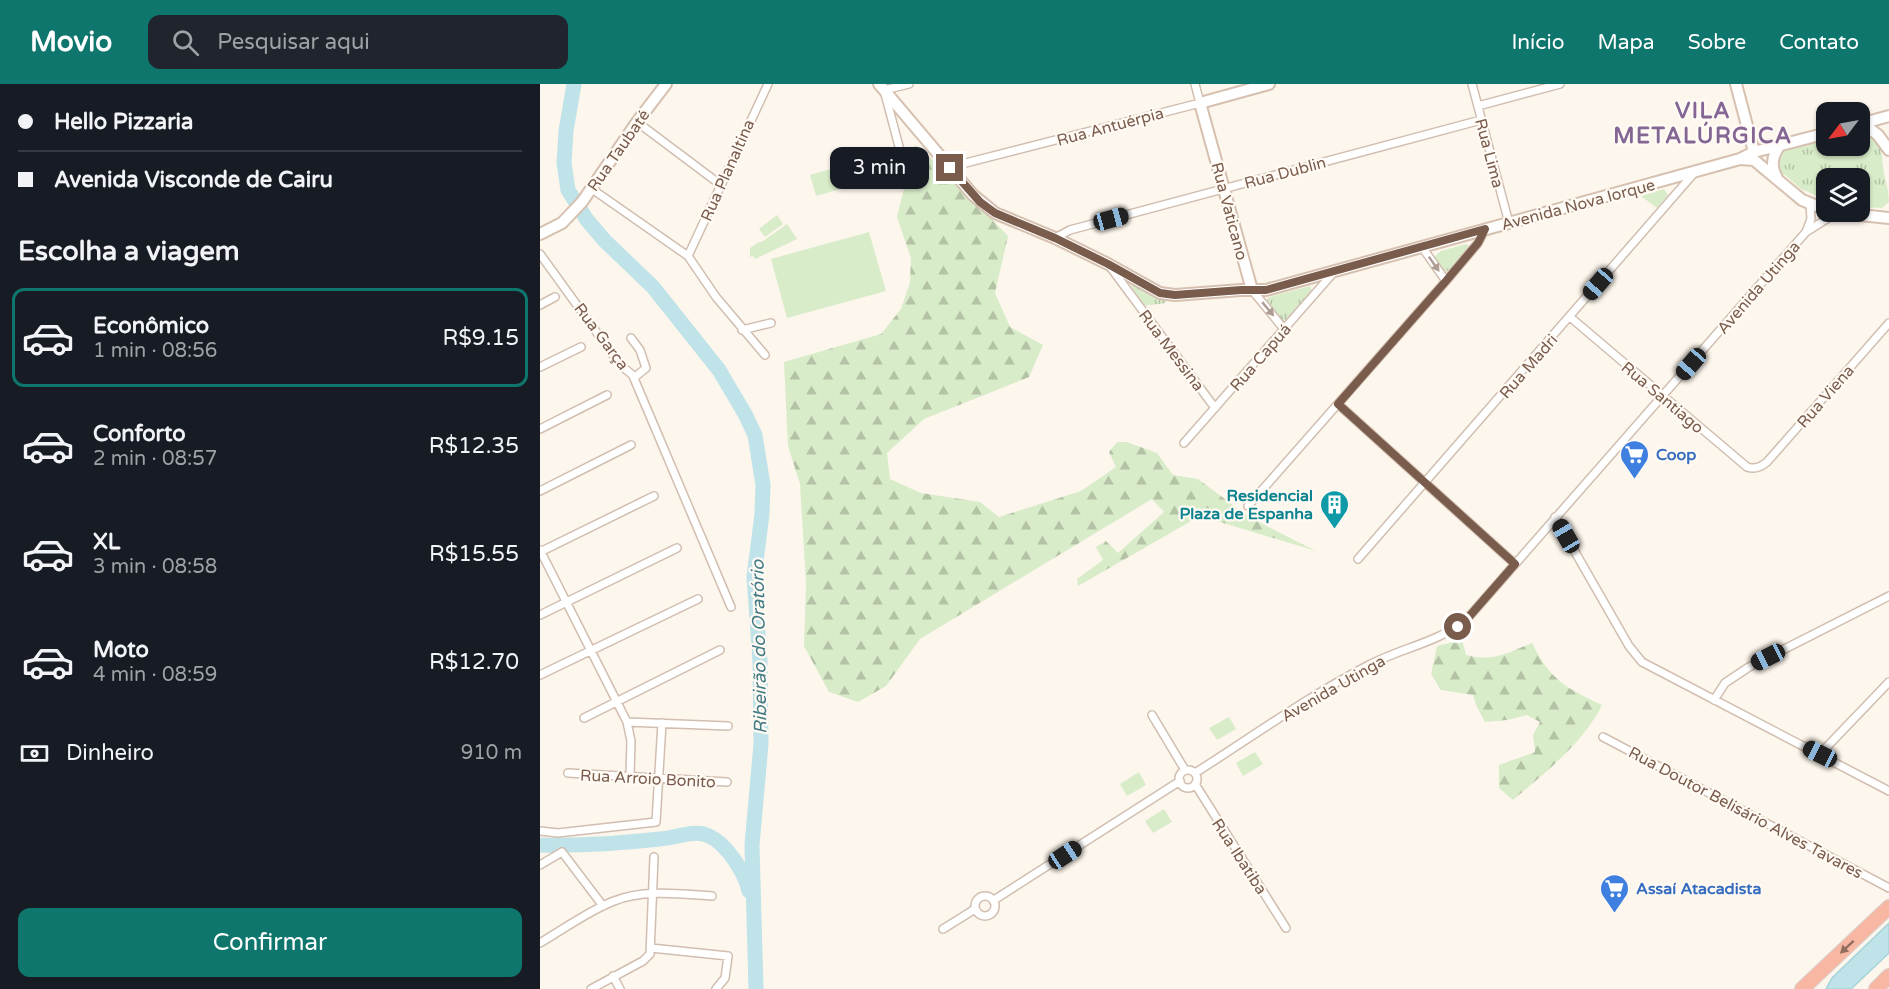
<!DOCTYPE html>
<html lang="pt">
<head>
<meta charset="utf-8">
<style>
  :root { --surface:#171b24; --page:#20242c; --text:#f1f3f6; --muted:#9ea1a6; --line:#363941; --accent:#0f766e }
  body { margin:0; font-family:"Varela Round",sans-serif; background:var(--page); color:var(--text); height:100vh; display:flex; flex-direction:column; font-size:22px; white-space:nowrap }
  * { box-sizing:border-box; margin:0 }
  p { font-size:20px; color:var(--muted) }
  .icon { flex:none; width:33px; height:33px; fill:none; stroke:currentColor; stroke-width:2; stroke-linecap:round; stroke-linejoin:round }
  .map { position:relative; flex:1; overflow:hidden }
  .drawer { display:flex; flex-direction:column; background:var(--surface); width:540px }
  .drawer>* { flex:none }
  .top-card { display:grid; align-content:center; height:132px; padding:0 18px; background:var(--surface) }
  .needle { width:39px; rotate:238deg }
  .fabs { position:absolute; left:1276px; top:18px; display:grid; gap:12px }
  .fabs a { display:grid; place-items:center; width:54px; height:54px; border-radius:12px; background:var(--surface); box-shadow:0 2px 4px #0004; font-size:30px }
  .end { position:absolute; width:27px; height:27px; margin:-14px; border:8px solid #7a5c4d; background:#fff; box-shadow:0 0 0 3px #fff }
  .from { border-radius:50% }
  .bubble { position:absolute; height:42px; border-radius:12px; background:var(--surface); box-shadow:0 2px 4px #0004; font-size:20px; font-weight:600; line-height:42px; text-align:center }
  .car { position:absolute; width:18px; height:36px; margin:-18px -9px; border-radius:8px; box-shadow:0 0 4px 2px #0007; background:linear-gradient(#222 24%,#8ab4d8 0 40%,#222 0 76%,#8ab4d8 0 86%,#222 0) }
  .top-card b { display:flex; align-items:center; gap:21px; height:57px; font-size:22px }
  .top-card b+b { border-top:2px solid var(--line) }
  .top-card i { width:15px; height:15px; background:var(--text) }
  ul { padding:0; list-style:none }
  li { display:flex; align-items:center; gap:18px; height:99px; margin:0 12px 9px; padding:0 6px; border:3px solid transparent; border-radius:12px }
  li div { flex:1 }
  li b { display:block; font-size:22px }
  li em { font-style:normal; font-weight:600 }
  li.active { border-color:var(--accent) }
  li>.icon { width:54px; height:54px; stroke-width:1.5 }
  h2 { padding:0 18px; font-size:27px; line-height:72px }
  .pay { display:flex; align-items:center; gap:15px; height:66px; padding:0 18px; font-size:22px }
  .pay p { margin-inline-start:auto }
  .action { display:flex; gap:12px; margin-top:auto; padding:12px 18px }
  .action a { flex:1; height:69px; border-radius:12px; background:var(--accent); color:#fff; font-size:24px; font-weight:600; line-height:69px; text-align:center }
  header { display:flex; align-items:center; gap:36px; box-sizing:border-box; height:84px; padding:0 30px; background:var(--accent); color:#fff }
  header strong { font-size:28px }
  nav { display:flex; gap:33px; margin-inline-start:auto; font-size:21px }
  .search { width:420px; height:54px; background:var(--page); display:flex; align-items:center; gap:15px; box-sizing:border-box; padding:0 21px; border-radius:12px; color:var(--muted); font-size:22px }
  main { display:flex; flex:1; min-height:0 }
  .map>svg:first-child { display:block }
  .grass { fill:#d8ecc9 }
  .forest { fill:url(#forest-firs) }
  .park { fill:url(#park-tufts) }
  .water { fill:#bfe3e8; stroke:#a5d3da; stroke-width:1.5 }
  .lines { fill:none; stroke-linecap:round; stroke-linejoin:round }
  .river { stroke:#bfe3e8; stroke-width:15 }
  .street-casing { stroke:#d1beb0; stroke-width:10 }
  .secondary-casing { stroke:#d6c0b0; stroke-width:14 }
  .highway-casing { stroke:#dad1cd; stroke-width:16 }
  .street { stroke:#fff; stroke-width:7 }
  .secondary { stroke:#fff; stroke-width:10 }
  .highway { stroke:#f7b7a3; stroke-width:14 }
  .oneway { fill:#af9d94 }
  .oneway2 { fill:#936e5e }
  .route { stroke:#7a5c4d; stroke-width:8 }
  .labels { text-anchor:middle; stroke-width:4.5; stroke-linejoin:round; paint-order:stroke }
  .street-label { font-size:16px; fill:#7a5c4d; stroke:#fffaf3 }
  .shop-label { font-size:16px; font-weight:bold; fill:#366cbe; stroke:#fffaf3; text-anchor:start }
  .culture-label { font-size:16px; font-weight:bold; fill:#0d838f; stroke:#fffaf3; text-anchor:end }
  .water-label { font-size:18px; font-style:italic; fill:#437c86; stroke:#fffaf3 }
  .district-label { font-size:22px; font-weight:bold; letter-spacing:1.5px; fill:#846695; stroke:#fffaf3 }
</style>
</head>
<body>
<header>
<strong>Movio</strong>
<div class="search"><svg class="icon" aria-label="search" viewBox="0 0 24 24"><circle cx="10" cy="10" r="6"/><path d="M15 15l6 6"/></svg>Pesquisar aqui</div>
<nav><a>Início</a><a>Mapa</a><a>Sobre</a><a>Contato</a></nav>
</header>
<main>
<section class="drawer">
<div class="top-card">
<b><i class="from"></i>Hello Pizzaria</b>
<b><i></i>Avenida Visconde de Cairu</b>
</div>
<h2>Escolha a viagem</h2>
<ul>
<li class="active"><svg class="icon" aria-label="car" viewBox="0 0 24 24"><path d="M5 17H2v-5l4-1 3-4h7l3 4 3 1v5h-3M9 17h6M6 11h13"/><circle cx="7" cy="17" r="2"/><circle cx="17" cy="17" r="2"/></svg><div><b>Econômico</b><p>1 min · 08:56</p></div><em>R$9.15</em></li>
<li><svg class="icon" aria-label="car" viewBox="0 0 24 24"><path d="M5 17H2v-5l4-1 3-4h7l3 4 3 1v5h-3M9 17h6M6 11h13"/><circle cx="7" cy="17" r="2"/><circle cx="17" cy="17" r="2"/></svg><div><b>Conforto</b><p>2 min · 08:57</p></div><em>R$12.35</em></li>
<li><svg class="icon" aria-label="car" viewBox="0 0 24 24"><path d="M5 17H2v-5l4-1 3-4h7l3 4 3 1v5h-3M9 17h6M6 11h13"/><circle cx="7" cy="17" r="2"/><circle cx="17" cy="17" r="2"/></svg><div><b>XL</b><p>3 min · 08:58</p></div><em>R$15.55</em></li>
<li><svg class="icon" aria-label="car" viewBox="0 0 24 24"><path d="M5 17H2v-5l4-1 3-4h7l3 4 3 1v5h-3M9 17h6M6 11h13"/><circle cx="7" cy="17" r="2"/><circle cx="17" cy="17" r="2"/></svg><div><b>Moto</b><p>4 min · 08:59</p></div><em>R$12.70</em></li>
</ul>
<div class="pay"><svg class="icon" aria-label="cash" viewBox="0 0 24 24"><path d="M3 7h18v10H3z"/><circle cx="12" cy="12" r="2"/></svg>Dinheiro<p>910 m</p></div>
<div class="action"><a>Confirmar</a></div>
</section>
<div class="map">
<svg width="1349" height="905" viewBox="0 0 1349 905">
  <defs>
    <pattern id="forest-firs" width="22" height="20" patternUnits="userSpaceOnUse" patternTransform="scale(1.5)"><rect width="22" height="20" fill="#d8ecc9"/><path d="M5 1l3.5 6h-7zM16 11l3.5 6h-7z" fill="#b4c2a5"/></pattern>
    <pattern id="park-tufts" width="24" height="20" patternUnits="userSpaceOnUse" patternTransform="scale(1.5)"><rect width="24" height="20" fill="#d8ecc9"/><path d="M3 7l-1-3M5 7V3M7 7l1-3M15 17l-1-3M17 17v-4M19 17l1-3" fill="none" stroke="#b4c2a5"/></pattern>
  </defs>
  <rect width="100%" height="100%" fill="#fdf6ec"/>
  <path class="grass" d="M305,81L311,102L276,112L270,91Z
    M1124,105L1128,111L1117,124L1101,112Z
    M237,131L243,140L225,153L219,145Z
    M247,140L257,155L215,175L213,172L210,173V164L217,159L223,157Z
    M329,148L346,207L247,234L231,175Z
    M689,633L696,645L677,656L669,644Z
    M715,668L723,680L703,692L696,679Z
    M599,688L606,701L587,712L580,700Z
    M624,725L632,738L613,749L605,737Z"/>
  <path class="forest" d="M375,61L411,92L468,152L455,209L470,243L503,261L489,293L384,335L347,369L350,395L381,409L440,418L459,433L541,407L576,383L569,368L577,358H587L617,369L633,391L658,395L709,433L776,467L660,432L538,502L537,495L563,476L556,463L566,457L578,469L624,428L612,415L380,555L346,602L318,618L289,608L264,562L266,500L260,400L248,362L244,278L341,250L361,225L370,198L371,174L357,133Z
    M922,556L926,571C953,578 968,569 992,559C1010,596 1026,604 1062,621C1043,659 1005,689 973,716L959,704V681L995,668L993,651L1000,638L987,631L967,636L945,638L936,621L933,611L901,606L891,590L897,562Z"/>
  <path class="park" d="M1320,47C1347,56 1340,73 1345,94C1347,103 1349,109 1349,118L1342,124L1320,123V94H1287V116L1261,105L1245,91H1241C1235,83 1237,75 1242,67L1287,54V62H1320Z
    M926,160L929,162L928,165L911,185L905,188L902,186L895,175V172L901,167Z
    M594,200L625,214L626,219L604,222L591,202Z
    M770,202L772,207L745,237L742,236L727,216L729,213Z"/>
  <path class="water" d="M1349,839V869L1311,905H1286L1292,894Z"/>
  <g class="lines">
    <path class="river" d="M34,0L26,47L24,79L28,106L47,136L65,157L113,203L179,286L205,330L215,351L223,401L222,430L214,493L220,577L221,660L212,761L216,905
      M0,761C37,762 83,759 120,755C136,754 154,745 169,752C187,760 205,789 209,807"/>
    <defs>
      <path id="street" d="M932,0L969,139
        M938,22L1020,0
        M97,38L181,101
        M361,70L344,6L369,0
        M410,83L660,19L655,0
        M52,105L148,172L176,213L225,271
        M1266,148L1271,135L1270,120
        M515,154L530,146L941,36
        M882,163L906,197
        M0,170L76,275L84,284L95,293L106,284L100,266L91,254
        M148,172L228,0
        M571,184L675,324
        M712,206L744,245
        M0,221L15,213
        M1030,233L1207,383C1215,386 1221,383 1227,378L1349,239
        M202,246L231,239
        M0,283L41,263
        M93,292L191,523
        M798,320L975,480
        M0,345L67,311
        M644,359L794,188
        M0,407L91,361
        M708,422L906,197L938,159L945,145
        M1015,433L1089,562L1102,578L1349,707
        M0,466L87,638L91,657L90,692
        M0,468L114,412
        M818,475L1155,88
        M0,531L137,464
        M0,591L158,515
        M1174,616L1185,599L1209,583L1349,512
        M612,631L645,686
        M44,634L180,566
        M87,638L188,642
        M1063,653L1349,804
        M1280,670L1349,598
        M639 695a9 9 0 1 1 18 0a9 9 0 1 1-18 0Z
        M28,689L187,698
        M655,689C712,653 767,613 827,582C860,564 898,559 927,535L1266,148L1296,129
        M655,700L746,844
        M0,747L18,749L116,738L122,639
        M0,781L22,768L63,822
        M435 822a10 10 0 1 1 20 0a10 10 0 1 1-20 0Z
        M454,816L640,697
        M403,845L435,825
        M0,859C24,845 48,827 74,817C105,805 140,810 172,812
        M111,864L188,872L185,894L176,905
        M73,892L80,905
        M51,905L103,877L110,870L114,773"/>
      <path id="secondary" d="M339,0L433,111L455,129L515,154L568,180L620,209L635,211L701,206H726L1200,75L1214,68L1287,49
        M1196,0L1214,68
        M1322,39L1338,51L1349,66
        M1320,40L1349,32
        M1200,75L1214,76L1262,116L1287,126
        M1237,94C1230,82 1232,72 1240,61
        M1292,128L1349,134
        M0,150L22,139L42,118L97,38L126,0
        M712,206L660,19L729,0"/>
      <path id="highway" d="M1262,905L1349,823
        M1336,905L1349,892"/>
    </defs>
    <use href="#street" class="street-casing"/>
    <use href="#secondary" class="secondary-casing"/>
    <use href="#highway" class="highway-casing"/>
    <use href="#street" class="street"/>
    <use href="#secondary" class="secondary"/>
    <use href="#highway" class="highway"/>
  </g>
  <defs><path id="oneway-solid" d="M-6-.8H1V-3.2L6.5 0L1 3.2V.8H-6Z" transform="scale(1.5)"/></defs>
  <g class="oneway">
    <use href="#oneway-solid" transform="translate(894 180) rotate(55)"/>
    <use href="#oneway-solid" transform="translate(728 225) rotate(50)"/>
  </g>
  <use class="oneway2" href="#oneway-solid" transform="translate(1307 863) rotate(137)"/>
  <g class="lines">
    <path class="route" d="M410,84L440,118L455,129L515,154L568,180L620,209L635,211L701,206H726L945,145L938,159L906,197L798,320L975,480L927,535L918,543"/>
  </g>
  <defs>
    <symbol id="supermarket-pin" viewBox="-11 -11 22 30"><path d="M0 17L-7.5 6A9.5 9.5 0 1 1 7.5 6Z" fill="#3f7fe0" stroke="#fffaf3"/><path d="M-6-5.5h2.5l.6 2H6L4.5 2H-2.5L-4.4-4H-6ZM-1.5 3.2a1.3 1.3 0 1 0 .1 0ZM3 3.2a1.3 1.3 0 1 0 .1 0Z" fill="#fff"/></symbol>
    <symbol id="building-pin" viewBox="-11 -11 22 30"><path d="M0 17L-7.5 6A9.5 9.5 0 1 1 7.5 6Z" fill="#0f9aa8" stroke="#fffaf3"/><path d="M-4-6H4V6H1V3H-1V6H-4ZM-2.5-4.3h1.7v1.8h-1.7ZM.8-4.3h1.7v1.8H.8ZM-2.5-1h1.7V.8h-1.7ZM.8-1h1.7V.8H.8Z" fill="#fff"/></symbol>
  </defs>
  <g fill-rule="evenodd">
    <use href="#supermarket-pin" x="1078" y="354" width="33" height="45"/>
    <use href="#building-pin" x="778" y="404" width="33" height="45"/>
    <use href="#supermarket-pin" x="1058" y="788" width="33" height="45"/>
  </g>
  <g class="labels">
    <g class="street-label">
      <text transform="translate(570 42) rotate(-15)" y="6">Rua Antuérpia</text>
      <text transform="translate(78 66) rotate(-55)" y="6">Rua Taubaté</text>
      <text transform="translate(950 69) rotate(75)" y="6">Rua Lima</text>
      <text transform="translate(187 86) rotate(-66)" y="6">Rua Planaltina</text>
      <text transform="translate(745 88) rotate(-15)" y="6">Rua Dublin</text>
      <text transform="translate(1038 120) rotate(-15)" y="6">Avenida Nova Iorque</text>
      <text transform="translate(690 127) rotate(75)" y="6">Rua Vaticano</text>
      <text transform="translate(1218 203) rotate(-49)" y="6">Avenida Utinga</text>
      <text transform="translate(62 252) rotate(53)" y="6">Rua Garça</text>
      <text transform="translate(632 266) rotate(53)" y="6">Rua Messina</text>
      <text transform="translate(720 273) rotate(-49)" y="6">Rua Capuá</text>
      <text transform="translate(988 282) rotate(-49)" y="6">Rua Madri</text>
      <text transform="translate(1285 312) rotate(-49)" y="6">Rua Viena</text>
      <text transform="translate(1123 313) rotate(40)" y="6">Rua Santiago</text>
      <text transform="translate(793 604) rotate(-30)" y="6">Avenida Utinga</text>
      <text transform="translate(108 694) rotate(3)" y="6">Rua Arroio Bonito</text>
      <text transform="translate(1206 728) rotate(28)" y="6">Rua Doutor Belisário Alves Tavares</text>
      <text transform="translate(700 772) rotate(57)" y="6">Rua Ibatiba</text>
    </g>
    <g class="shop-label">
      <text x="1116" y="376">Coop</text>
      <text x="1096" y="810">Assaí Atacadista</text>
    </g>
    <g class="culture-label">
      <text x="773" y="417">Residencial<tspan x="773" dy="18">Plaza de Espanha</tspan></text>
    </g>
    <g class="water-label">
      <text transform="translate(219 563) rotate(-91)" y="6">Ribeirão do Oratório</text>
    </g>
    <g class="district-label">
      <text x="1163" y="34">VILA<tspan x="1163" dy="25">METALÚRGICA</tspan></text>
    </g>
  </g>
</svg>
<div class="fabs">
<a><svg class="needle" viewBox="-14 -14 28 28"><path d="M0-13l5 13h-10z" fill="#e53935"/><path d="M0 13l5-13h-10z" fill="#9ea1a6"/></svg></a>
<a><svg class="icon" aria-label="layers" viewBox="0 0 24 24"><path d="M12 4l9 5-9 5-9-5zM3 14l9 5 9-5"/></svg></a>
</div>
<i class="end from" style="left:918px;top:543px"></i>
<i class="end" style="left:410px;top:84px"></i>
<div class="bubble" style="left:290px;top:63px;width:99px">3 min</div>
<i class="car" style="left:571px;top:135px;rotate:75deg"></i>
<i class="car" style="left:1058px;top:200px;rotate:221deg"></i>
<i class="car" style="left:1151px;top:280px;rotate:221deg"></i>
<i class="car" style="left:1026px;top:452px;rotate:330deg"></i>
<i class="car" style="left:1228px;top:573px;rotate:243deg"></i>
<i class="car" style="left:1280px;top:670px;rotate:297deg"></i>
<i class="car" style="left:525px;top:771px;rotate:57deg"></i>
</div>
</main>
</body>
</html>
